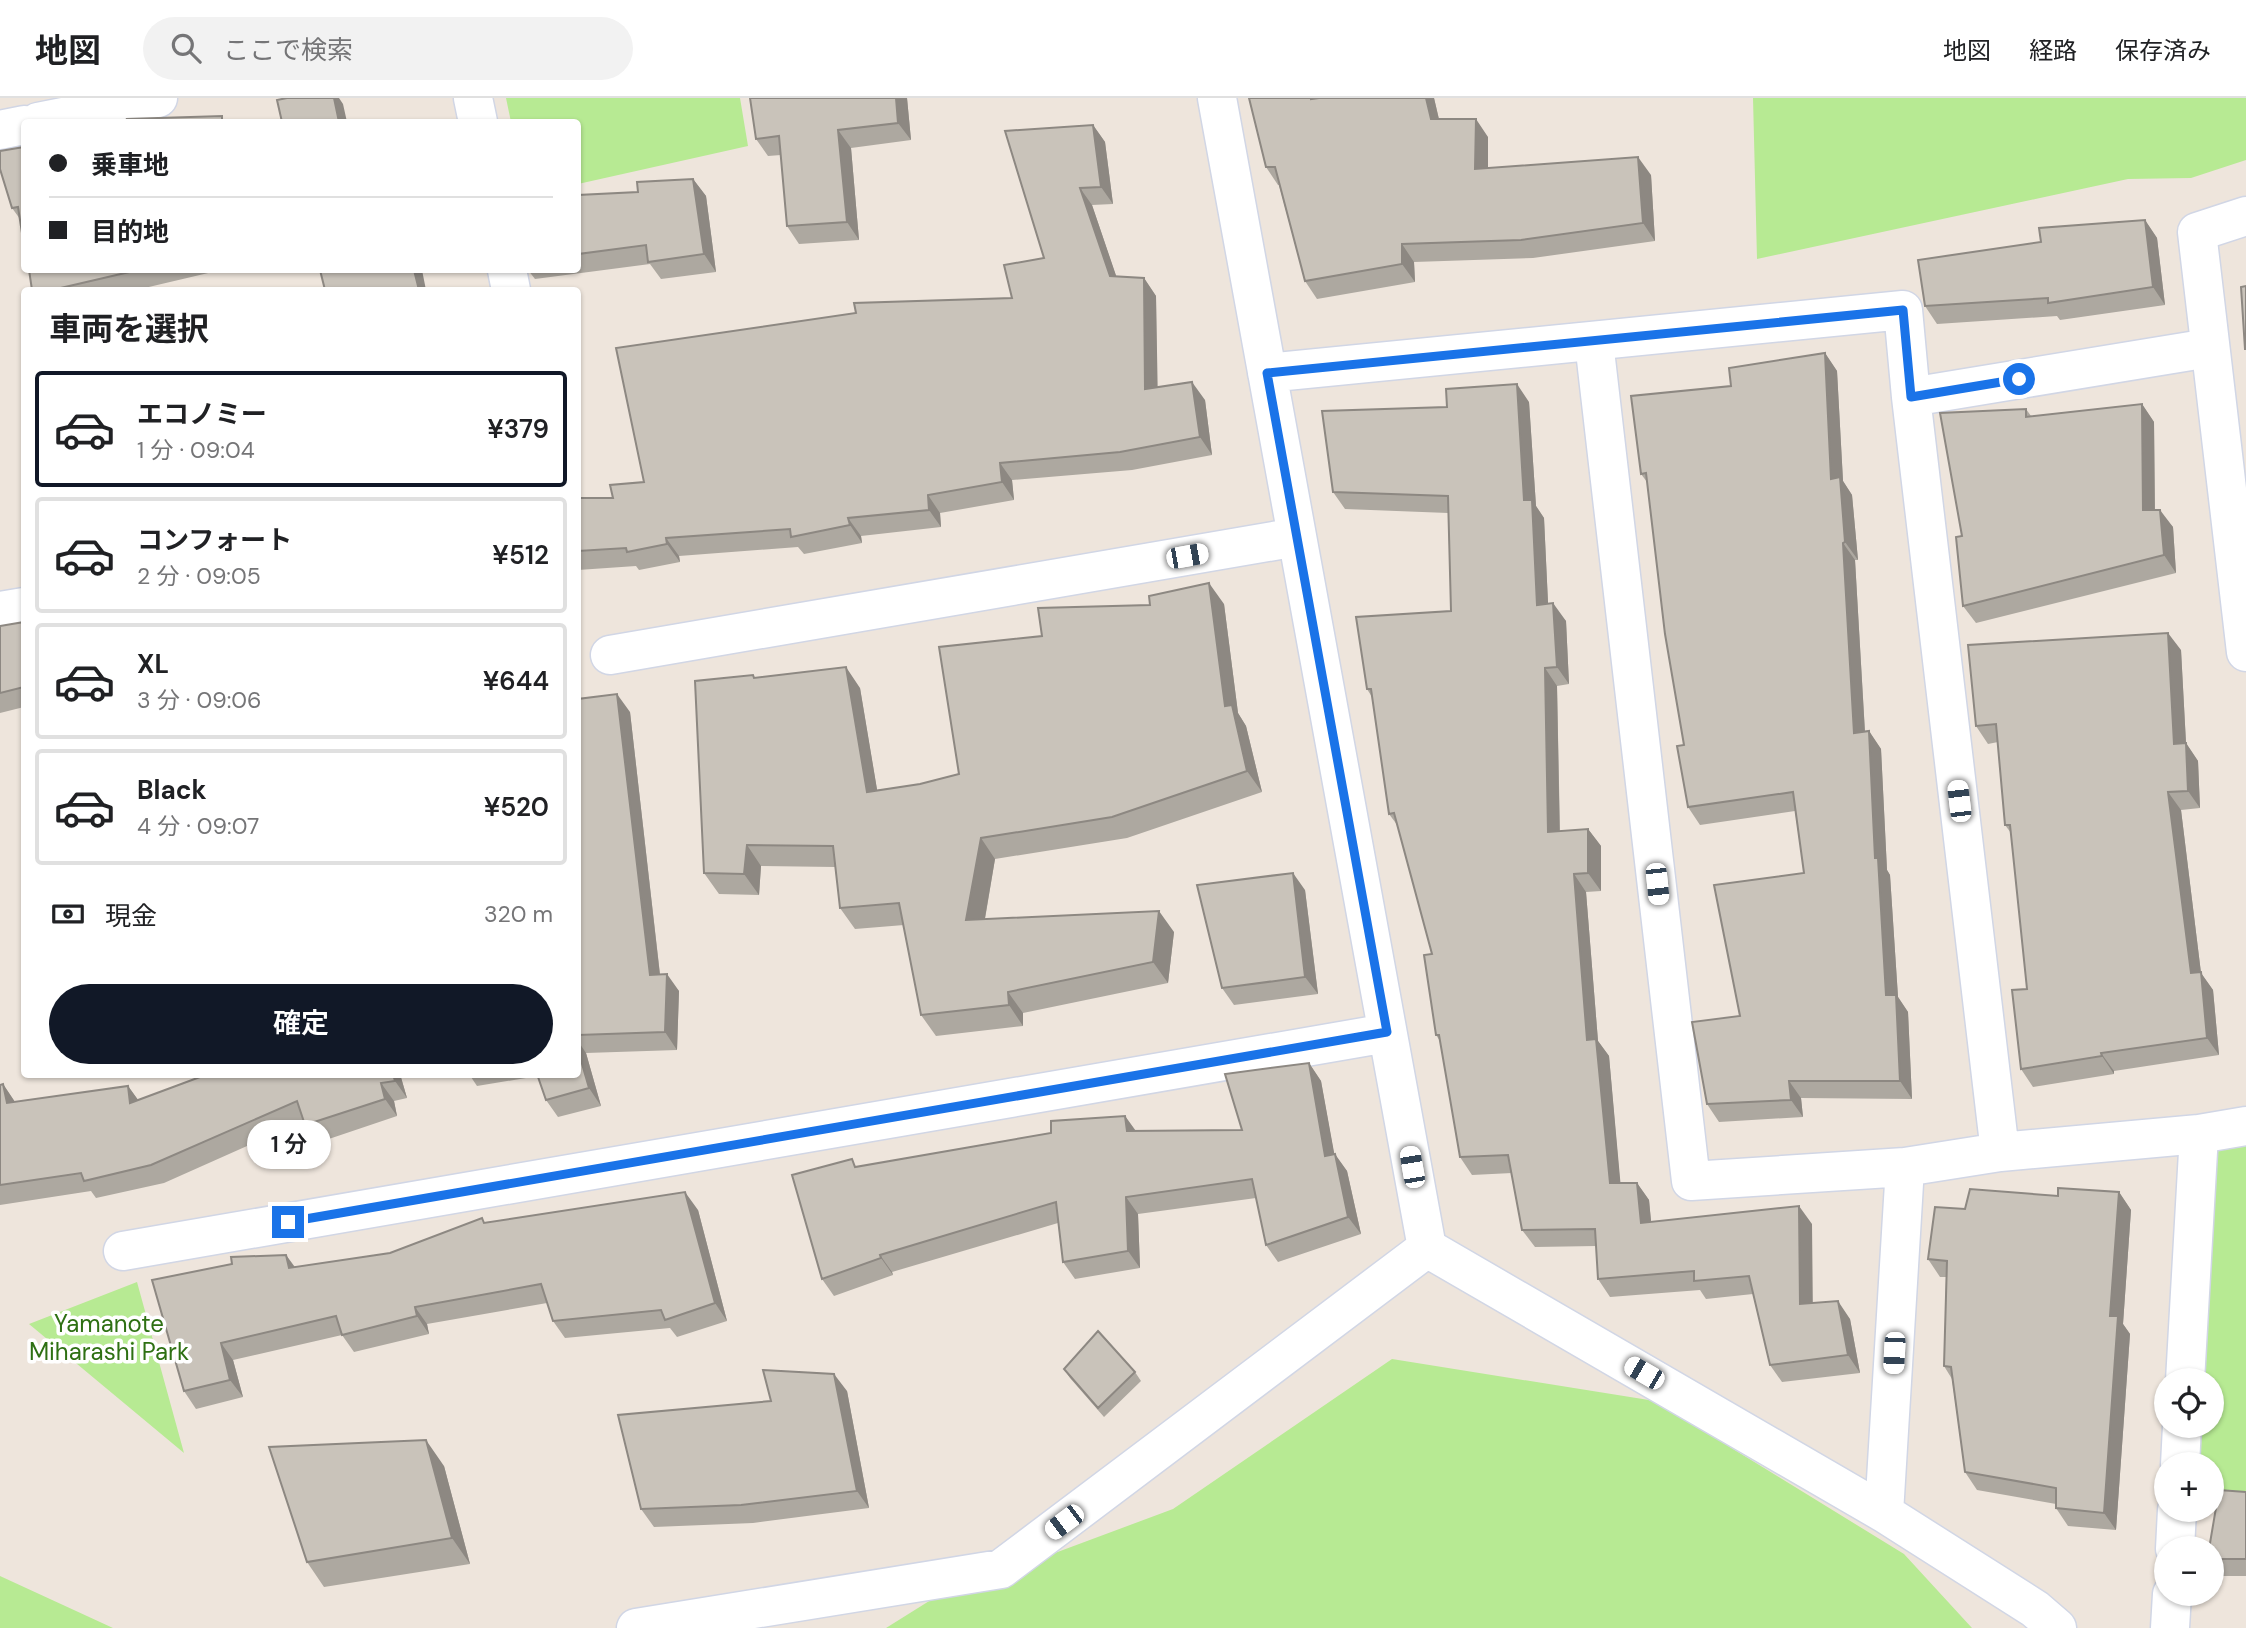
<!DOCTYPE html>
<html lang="ja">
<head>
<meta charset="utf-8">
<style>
  :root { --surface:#fff; --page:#f2f2f2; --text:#202124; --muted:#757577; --line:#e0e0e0; --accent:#111827 }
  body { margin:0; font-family:"DM Sans","Noto Sans JP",sans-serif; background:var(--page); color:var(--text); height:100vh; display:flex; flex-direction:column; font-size:26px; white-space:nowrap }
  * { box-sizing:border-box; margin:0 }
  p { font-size:23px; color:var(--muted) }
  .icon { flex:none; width:38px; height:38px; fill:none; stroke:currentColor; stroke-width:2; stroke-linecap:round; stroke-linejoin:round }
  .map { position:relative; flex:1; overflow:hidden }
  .details { position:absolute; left:21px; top:189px; width:560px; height:791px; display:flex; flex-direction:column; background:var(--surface); border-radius:7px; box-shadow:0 2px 5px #0004 }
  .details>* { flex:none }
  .hud { position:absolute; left:21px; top:21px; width:560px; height:154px; border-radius:7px; box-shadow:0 2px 5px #0004; display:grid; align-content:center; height:154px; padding:0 28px; background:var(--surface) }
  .fabs { position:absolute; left:2154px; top:1270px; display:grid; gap:14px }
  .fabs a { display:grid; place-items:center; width:70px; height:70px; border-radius:50%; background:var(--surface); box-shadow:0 2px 5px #0004; font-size:35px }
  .end { position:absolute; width:32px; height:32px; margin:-16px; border:9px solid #1a73e8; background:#fff; box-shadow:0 0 0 4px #fff }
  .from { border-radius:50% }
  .bubble { position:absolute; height:49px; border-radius:24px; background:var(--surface); box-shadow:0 2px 5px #0004; font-size:23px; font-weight:600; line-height:49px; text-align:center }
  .car { position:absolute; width:21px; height:42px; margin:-21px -10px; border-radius:9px; box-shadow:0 0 5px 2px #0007; background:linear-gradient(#fff 24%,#345 0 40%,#fff 0 76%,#345 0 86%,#fff 0) }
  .hud b { display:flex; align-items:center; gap:24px; height:66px; font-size:26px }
  .hud b+b { border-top:2px solid var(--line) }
  .hud i { width:18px; height:18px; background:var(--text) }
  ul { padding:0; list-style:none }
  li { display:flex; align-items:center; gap:21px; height:116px; margin:0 14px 10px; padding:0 14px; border:4px solid var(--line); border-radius:7px }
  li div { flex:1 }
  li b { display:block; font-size:26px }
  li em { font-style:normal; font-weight:600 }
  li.on { border-color:var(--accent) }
  li>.icon { width:63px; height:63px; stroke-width:1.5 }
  h2 { padding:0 28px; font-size:32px; line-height:84px }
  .pay { display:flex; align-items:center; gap:18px; height:77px; padding:0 28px; font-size:26px }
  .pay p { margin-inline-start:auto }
  .cta { display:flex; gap:14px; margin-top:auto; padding:14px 28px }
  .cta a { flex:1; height:80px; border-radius:42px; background:var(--accent); color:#fff; font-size:28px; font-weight:600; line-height:80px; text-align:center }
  header { display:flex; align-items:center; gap:42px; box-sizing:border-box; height:98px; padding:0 35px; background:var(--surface); border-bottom:2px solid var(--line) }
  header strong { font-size:33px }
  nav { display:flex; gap:38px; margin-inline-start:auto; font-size:24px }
  .search { width:490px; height:63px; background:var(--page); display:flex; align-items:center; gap:18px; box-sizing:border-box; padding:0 24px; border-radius:38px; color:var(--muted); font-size:26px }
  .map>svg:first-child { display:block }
  .green { fill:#b7ea93 }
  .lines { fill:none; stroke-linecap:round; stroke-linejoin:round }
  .minor-casing { stroke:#d1d6e5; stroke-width:41 }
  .minor { stroke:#fff; stroke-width:38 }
  .wall { fill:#ada8a0 }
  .shaded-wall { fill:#8d8882 }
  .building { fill:#c9c3ba; stroke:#8d8882; stroke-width:2 }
  .route { stroke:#1a73e8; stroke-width:9 }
  .labels { text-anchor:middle; stroke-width:7; stroke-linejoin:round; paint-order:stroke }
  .park-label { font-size:24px; fill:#2e7013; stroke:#fff }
</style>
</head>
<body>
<header>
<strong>地図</strong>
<div class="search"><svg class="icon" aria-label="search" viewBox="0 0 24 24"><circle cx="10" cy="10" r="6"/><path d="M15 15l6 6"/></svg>ここで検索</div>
<nav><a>地図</a><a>経路</a><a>保存済み</a></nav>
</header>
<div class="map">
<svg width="2246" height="1530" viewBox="0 0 2246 1530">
  <rect width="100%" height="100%" fill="#eee5dc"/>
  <path class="green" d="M506,0H740L748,48L578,86V24H511Z
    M1753,0H2246V62L2191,80L2128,81L1757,161Z
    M2246,1046V1397H2212V1367H2195L2197,1328H2212V1283H2199L2212,1051Z
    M137,1184L184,1355L29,1226Z
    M1392,1261L1655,1303L1904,1456L1972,1530H886L934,1500L1173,1411Z
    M0,1478L113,1530H0Z"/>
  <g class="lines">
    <defs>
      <path id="minor" d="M473,0L478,24
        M1217,0L1427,1150L1884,1415L2035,1511L2057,1530
        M38,24L158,0
        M0,32L24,27
        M2246,118L2197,134L2246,554
        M507,172L511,192
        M1594,244L1691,1083L1905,1069L2000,1054L2199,1036L2246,1028
        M1267,275L1903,212L1911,299L2000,1054
        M1911,299L2209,250
        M0,513L24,509
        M610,557L1297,439
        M123,1153L1387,935
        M2185,1283L2199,1036
        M2180,1367L2182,1328
        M1884,1415L1905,1069
        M2175,1451L2177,1412
        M636,1530L1001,1471L1427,1150
        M2170,1530L2172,1496"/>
    </defs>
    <use href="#minor" class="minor-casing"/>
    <use href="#minor" class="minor"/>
  </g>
  <path class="wall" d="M750,0H907L911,42L851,50L859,142L799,146L787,128L781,57L768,58L756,41Z
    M1434,0L1439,21L1488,39V70L1651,77L1655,143L1533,160L1414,164L1415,184L1317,201L1305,183L1279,87H1278L1266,69Z
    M1093,27L1105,44L1113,106L1092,107L1116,178L1144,180L1156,198L1157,289L1205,302L1212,357L1132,372L1012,382L1014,402L940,415L941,429L861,438L862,445L804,456L798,449L679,458L680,464L639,472L636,468L578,472V400H613L1012,200L1044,160Z
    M24,49L20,121L12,110Z
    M693,81L706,98L716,174L661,181L650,166L535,181L528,172H578V97L638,94Z
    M2145,122L2157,140L2165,207L2060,222L2057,218L1937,226L1925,208L2041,144Z
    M29,172H221L136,192H32Z
    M1825,255L1837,273L1843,383L1852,397L1858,462H1855L1865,634L1869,633L1881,651L1887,772L1890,777L1898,899L1908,914L1912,1001L1801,1000L1803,1019L1719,1024L1707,1006L1740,918L1804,775L1795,713L1700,727L1688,709L1684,647L1647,384L1641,376L1731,288Z
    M1529,304L1536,408L1544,420L1548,506L1566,523L1569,586L1557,588L1560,733L1588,731L1601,748V793L1586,794L1598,943L1609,958L1620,1085H1637L1649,1102L1651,1124L1812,1126V1205L1850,1221L1860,1275L1782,1284L1770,1267L1753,1196L1706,1201L1700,1192L1610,1199L1598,1181L1596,1148L1535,1149L1522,1132L1512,1075L1472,1077L1460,1059L1440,943L1436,937L1432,856L1398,728L1389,716L1372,599L1367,591L1451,513L1448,415L1345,411L1333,394L1447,309Z
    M2142,306L2154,324L2155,412L2173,429L2176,475L1976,525L1963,508L1962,438L2026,311L2031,318Z
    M1224,506L1238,615L1246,628L1262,694L1127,740L995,761L985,821L1174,834L1168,885L1023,915V928L936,938L921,917L904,827L855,831L840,810L835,769L761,768L759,797L719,796L704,775L753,577L755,580L860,590L877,692L920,686L959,676L1042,538Z
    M24,524V609L0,615V528Z
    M2181,552L2186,645L2198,663L2200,710L2181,712L2201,875L2213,892L2219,957L2114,973V976L2033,989L2021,971L2027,891L2011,735L2005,727L1998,644L1988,646L1976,628Z
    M630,614L660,876L679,893L677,952L586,955L601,1008L558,1019L546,1002L538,978L477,988L469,976H578V731H579Z
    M1305,792L1318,896L1234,907L1222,890Z
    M1309,965L1321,983L1334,1056L1347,1073L1361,1136L1278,1164L1266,1147L1256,1100L1138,1116L1140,1170L1075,1181L1063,1164L1058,1125L892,1174L893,1177L834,1198L822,1181L858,1069L1051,1035L1125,1018L1136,1033L1242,1032Z
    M400,976L407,1000L394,1003L397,1018L317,1045L305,1027L303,1023L164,1085L96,1100L91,1093L0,1107V987L3,986L15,1004L128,988L138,1002Z
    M2119,1094L2131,1112L2123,1226L2130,1236L2116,1432L2068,1428L2056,1410V1406L1977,1392L1965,1374L1952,1281L1944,1268L1946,1179H1940L1928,1161L1965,1111L2058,1098Z
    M698,1112L727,1223L677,1239L670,1230L565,1240L553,1223L547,1205L427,1226L429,1236L354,1254L342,1237L233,1262L243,1299L196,1311L184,1293L286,1157L295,1169L390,1155L485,1124Z
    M1064,1271L1135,1274L1141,1283L1104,1319L1070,1280Z
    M847,1293L869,1410L753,1425L654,1429L641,1411L771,1303Z
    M444,1368L470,1466L324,1489L307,1464Z
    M2246,1394V1478H2220L2212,1467V1451Z"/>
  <path class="shaded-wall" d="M334,0H339L343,6L347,24H339Z
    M896,0H907L911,42L898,25Z
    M1426,0H1434L1443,39L1431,21Z
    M1476,21L1488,39V88L1475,71Z
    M1093,27L1105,44L1113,106L1101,89Z
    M838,32L851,50L859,142L847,124Z
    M1638,59L1651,77L1655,143L1643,125Z
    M693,81L706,98L716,174L704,156Z
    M1080,90L1092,107L1122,195L1110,178Z
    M2145,122L2157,140L2165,207L2153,189Z
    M1402,146L1414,164L1415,184L1402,166Z
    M414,172H422L426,192H419Z
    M1144,180L1156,198L1158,309L1145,291Z
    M1825,255L1837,273L1843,383L1852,397L1858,462L1845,444L1831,381Z
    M1192,284L1205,302L1212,357L1200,339Z
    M1517,286L1529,304L1536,408L1544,420L1549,525L1537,507L1524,402Z
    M2142,306L2154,324L2155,430L2143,412Z
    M1000,365L1012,382L1014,402L1002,384Z
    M928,397L940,415L941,429L929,412Z
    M2160,412L2173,429L2176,475L2164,457Z
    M848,420L861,438L862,445L850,427Z
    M666,440L679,458L680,464L667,446Z
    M1843,445L1855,462L1866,653L1854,635Z
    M1209,485L1224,506L1238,615L1246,628L1262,694L1247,673L1225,608Z
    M1553,505L1566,523L1569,586L1557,569Z
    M2168,535L2181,552L2187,664L2174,646Z
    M846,569L860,590L881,715L867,694Z
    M1545,570L1557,588L1560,752L1548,734Z
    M617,596L630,614L662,895L650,877Z
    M1869,633L1881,651L1887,772L1890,777L1898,899L1908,914L1912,1001L1900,983L1886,897L1875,760Z
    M2186,645L2198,663L2200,710L2188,693Z
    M2168,694L2181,712L2201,875L2213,892L2219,957L2207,940L2191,875Z
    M1588,731L1601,748V793L1588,775Z
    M981,740L995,761L981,843L966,822Z
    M747,747L761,768L759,797L744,776Z
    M1293,775L1305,792L1318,896L1305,879Z
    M1574,776L1586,794L1598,943L1609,958L1622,1102L1610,1085L1587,942Z
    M1159,813L1174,834L1168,885L1153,864Z
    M667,876L679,893L677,952L665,934Z
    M1008,894L1023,915V928L1009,907Z
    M578,943L586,955L601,1008L589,990L578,952Z
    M2101,955L2114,973V976L2102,958Z
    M1309,965L1321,983L1338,1076L1325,1058Z
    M393,976H400L407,1000L395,983Z
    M1789,983L1801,1000L1803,1019L1791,1002Z
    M381,985L394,1003L397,1018L385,1001Z
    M3,986L15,1004L7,1005Z
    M128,988L141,1006L130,1005Z
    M1125,1018L1137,1035L1127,1033Z
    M1335,1056L1347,1073L1361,1136L1348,1119Z
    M1637,1085L1649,1102L1653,1143L1641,1125Z
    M685,1094L698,1112L727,1223L715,1205Z
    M2119,1094L2131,1112L2123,1226L2130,1236L2116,1432L2104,1415L2110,1218Z
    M1126,1099L1138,1116L1140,1170L1128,1153Z
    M1799,1108L1812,1126L1813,1223L1800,1206Z
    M286,1157L298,1174L289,1170Z
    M880,1157L892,1174L893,1177L881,1160Z
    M1838,1203L1850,1221L1860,1275L1848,1257Z
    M415,1209L427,1226L429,1236L417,1218Z
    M221,1245L233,1262L243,1299L230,1282Z
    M834,1276L847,1293L869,1410L857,1393Z
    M426,1342L444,1368L470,1466L452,1440Z"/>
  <path class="building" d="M287,0H334L339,24H282L277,2Z
    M750,0H896L898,25L838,32L847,124L787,128L779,38L756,41Z
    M1249,0H1311V1L1319,0H1426L1431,21H1476L1475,71L1638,59L1643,125L1521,142L1402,146V166L1305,183L1275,69H1266Z
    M222,18V24H128L127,21Z
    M1093,27L1101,89L1080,90L1110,178L1144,180L1145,291L1192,284L1200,339L1120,354L1000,365L1002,384L928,397L929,412L848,420L850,427L791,439L790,431L666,440L667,446L627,454L626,450L578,453V400H613L610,387L644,384L616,250L856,215L854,205L1012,200L1004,167L1044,160L1005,33Z
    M24,49V148L18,109L12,110L0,71V53Z
    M693,81L704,156L648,164L646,147L578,156V97L638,94L637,84Z
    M2145,122L2153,189L2048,205V200L1925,208L1918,162L2041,144L2039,130Z
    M29,172H138L52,192H32Z
    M320,172H414L419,192H325Z
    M2246,188V251H2245L2241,189Z
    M1825,255L1831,381L1840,379L1845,444L1843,445L1854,635L1869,633L1875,760H1878L1886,897H1896L1900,983H1789L1791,1002L1707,1006L1692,924L1740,918L1714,787L1804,775L1793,694L1688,709L1677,648L1684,647L1665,536L1646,375L1641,376L1631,298L1731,288L1729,270Z
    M1517,286L1524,402H1532L1537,507L1553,505L1557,569L1545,570L1548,734L1588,731V775L1574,776L1587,942L1596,941L1610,1085H1637L1641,1125L1799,1108L1800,1206L1838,1203L1848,1257L1770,1267L1749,1178L1694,1183V1173L1598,1181L1595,1131L1522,1132L1508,1057L1460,1059L1439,937H1436L1424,857L1432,856L1394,715L1389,716L1371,591H1367L1356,519L1451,513L1448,398L1333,394L1322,313L1447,309L1446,291Z
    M2142,306L2143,412H2160L2164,457L1963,508L1956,439L1962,438L1940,315L2026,311V319Z
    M1209,485L1225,608L1232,607L1247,673L1112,719L981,740L966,822L1159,813L1153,864L1008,894L1009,907L921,917L899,805L840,810L833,748L747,747L744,776L704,775L695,583L753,577L754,580L846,569L867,694L920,686L959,676L939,549L1042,538L1038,510L1150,507L1149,498Z
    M24,524V589L0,595V528Z
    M2168,535L2174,646L2186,645L2188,693L2168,694L2191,875L2201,874L2207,940L2101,955L2102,958L2021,971L2012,892L2027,891L2010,727H2005L1996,626L1976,628L1968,547Z
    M617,596L650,877L667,876L665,934L578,937V731H579L578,707V601Z
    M1293,775L1305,879L1222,890L1197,787Z
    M578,952L589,990L546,1002L537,976H578Z
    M1309,965L1325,1058L1335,1056L1348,1119L1266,1147L1252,1081L1126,1099L1128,1153L1063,1164L1056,1104L880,1157L881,1160L822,1181L792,1077L852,1061L855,1069L1051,1035V1023L1125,1018L1127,1033L1242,1032L1225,976Z
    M208,976H393L395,983L381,985L385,1001L305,1027L297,1003L151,1067L84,1083L81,1075L0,1087V987L3,986L7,1005L128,988L130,1005Z
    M2058,1090L2119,1094L2110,1218H2118L2104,1415L2056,1410V1390L1965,1374L1951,1269L1944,1268L1947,1163L1928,1161L1935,1109L1965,1111L1970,1091L2058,1098Z
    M685,1094L715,1205L665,1222L661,1212L553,1223L541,1186L415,1209L417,1218L342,1237L336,1218L221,1245L230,1282L184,1293L152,1182L232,1166L231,1159L286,1157L289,1170L390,1155L482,1120L484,1125Z
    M1098,1233L1135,1274L1098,1310L1064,1271Z
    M763,1272L834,1276L857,1393L741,1407L641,1411L618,1317L771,1303Z
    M426,1342L452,1440L307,1464L269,1349Z
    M2219,1392L2246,1394V1461H2212V1451H2209Z"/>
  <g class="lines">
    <path class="route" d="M288,1124L1387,934L1267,275L1903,212L1911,299L2019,281"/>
  </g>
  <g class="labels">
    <g class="park-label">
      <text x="109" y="1234">Yamanote<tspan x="109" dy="28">Miharashi Park</tspan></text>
    </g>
  </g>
</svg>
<div class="fabs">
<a><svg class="icon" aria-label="locate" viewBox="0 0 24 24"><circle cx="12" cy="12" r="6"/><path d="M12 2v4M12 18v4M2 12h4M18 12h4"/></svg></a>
<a>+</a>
<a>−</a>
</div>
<i class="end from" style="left:2019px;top:281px"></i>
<i class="end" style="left:288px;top:1124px"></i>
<div class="bubble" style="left:247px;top:1022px;width:84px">1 分</div>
<i class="car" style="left:1187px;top:458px;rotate:80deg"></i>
<i class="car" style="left:1959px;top:703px;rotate:353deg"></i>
<i class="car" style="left:1657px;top:786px;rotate:174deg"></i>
<i class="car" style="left:1412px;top:1069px;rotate:350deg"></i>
<i class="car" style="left:1894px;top:1255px;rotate:183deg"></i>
<i class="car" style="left:1644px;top:1275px;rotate:300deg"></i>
<i class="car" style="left:1064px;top:1424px;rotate:233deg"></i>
<div class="hud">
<b><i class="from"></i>乗車地</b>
<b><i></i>目的地</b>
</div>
<section class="details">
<h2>車両を選択</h2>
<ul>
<li class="on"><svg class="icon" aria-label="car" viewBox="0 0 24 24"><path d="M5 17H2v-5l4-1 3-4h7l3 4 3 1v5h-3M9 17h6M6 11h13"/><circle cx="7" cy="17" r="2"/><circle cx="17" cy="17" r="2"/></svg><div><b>エコノミー</b><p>1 分 · 09:04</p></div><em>¥379</em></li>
<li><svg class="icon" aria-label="car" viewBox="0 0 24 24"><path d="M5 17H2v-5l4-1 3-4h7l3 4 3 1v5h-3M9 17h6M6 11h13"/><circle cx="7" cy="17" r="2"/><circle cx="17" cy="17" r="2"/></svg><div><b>コンフォート</b><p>2 分 · 09:05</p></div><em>¥512</em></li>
<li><svg class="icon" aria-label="car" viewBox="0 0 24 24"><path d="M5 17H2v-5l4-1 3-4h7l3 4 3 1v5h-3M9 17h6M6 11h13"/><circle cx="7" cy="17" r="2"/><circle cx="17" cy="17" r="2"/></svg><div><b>XL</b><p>3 分 · 09:06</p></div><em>¥644</em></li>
<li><svg class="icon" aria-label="car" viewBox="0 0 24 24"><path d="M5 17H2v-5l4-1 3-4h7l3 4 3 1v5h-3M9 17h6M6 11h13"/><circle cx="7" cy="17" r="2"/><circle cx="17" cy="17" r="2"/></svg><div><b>Black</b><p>4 分 · 09:07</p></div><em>¥520</em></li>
</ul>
<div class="pay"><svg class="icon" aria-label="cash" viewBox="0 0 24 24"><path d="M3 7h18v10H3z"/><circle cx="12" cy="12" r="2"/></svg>現金<p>320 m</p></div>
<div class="cta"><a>確定</a></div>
</section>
</div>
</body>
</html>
